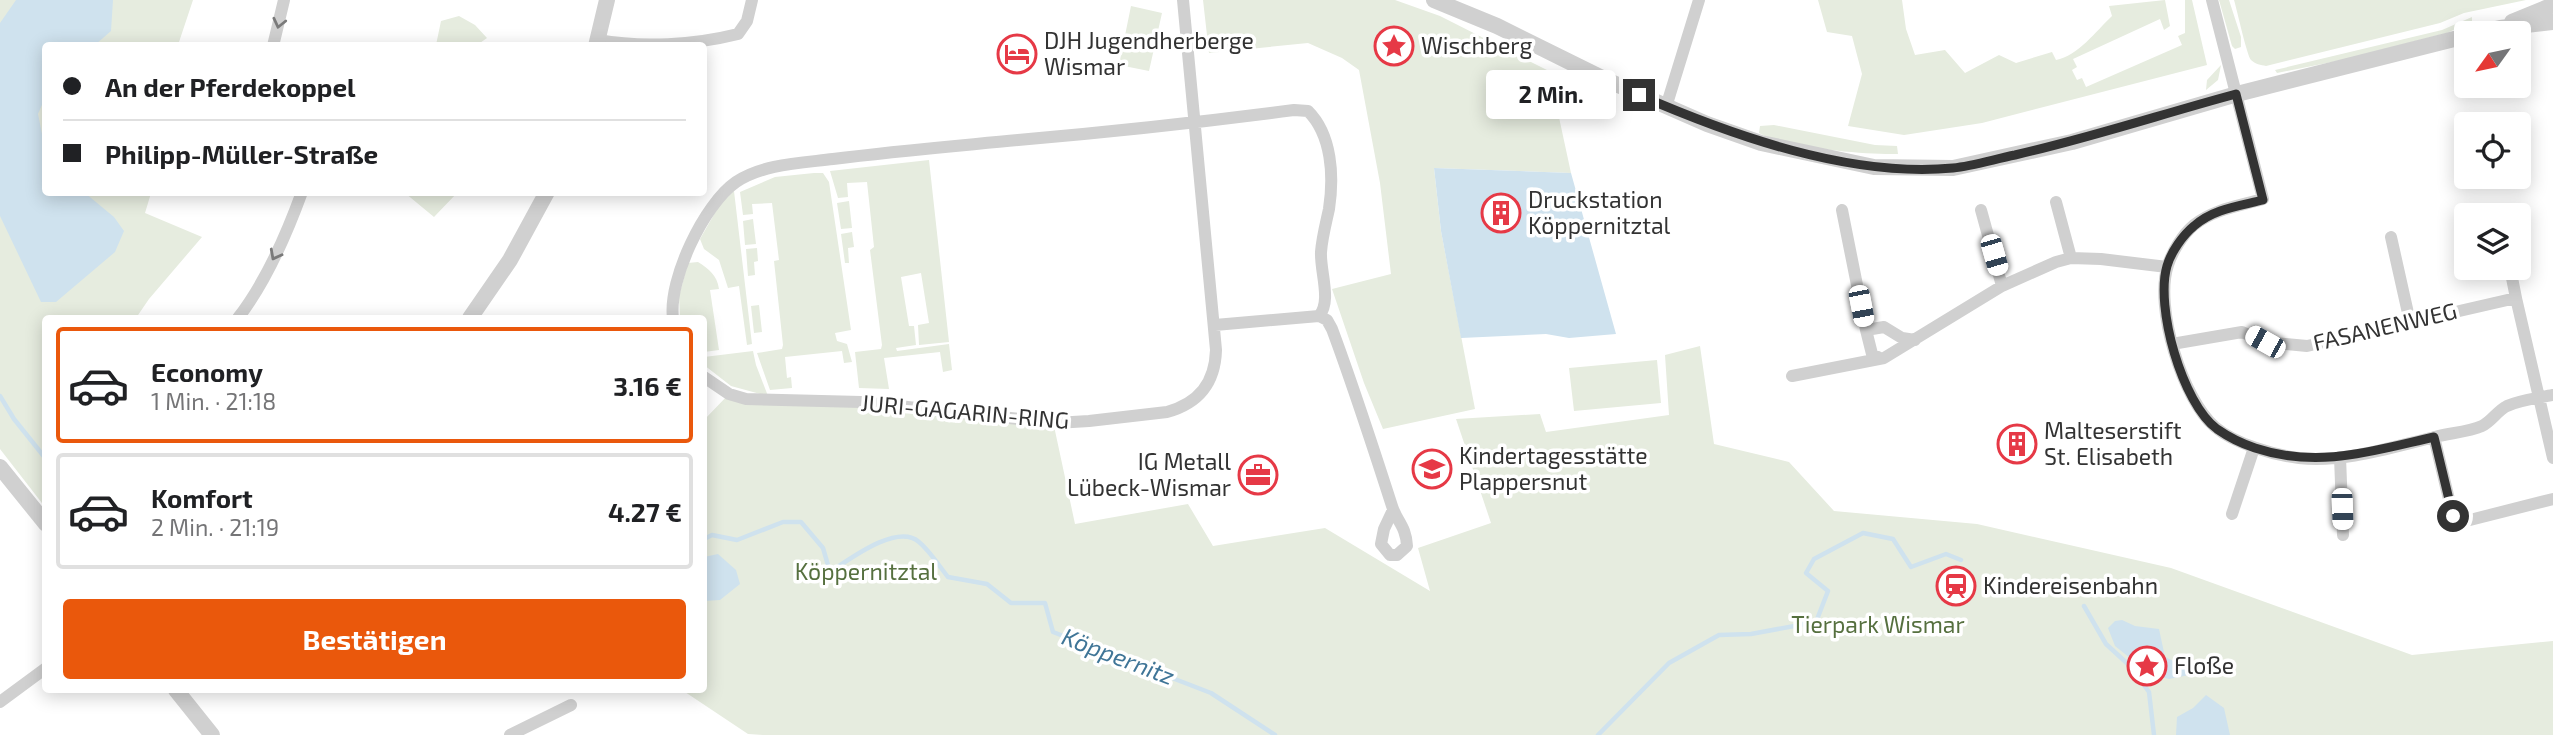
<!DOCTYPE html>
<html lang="de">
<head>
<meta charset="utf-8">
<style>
  :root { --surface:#fff; --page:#f6f6f6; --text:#202124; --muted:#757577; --line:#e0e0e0; --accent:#ea580c }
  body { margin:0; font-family:"Exo 2",sans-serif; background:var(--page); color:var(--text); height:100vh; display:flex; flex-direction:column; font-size:26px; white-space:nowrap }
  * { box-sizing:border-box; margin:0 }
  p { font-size:23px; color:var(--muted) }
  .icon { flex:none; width:38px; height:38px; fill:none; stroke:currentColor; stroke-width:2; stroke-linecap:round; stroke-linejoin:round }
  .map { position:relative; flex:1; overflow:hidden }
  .details { position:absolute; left:42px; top:315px; width:665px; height:378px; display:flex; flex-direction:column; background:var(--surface); border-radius:7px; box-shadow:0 4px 18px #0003 }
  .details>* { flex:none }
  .top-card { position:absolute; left:42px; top:42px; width:665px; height:154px; border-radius:7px; box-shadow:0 4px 18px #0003; display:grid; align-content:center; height:154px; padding:0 21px; background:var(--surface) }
  .needle { width:46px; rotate:237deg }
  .fabs { position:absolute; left:2454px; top:21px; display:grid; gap:14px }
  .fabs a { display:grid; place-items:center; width:77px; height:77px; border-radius:7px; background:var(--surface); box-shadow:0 4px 18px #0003; font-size:35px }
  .end { position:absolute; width:32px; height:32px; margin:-16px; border:9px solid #333; background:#fff; box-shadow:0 0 0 4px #fff }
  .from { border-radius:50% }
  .bubble { position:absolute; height:49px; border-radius:7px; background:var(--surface); box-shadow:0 4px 18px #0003; font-size:23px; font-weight:700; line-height:49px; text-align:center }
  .car { position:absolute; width:21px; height:42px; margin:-21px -10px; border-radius:9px; box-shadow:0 0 5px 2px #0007; background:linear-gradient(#fff 24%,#345 0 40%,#fff 0 76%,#345 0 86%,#fff 0) }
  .top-card b { display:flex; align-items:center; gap:24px; height:66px; font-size:26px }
  .top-card b+b { border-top:2px solid var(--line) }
  .top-card i { width:18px; height:18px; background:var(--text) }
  ul { padding:12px 0 0; list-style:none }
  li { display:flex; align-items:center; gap:21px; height:116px; margin:0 14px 10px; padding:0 7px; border:4px solid var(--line); border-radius:7px }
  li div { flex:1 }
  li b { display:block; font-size:26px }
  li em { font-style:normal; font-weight:700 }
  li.current { border-color:var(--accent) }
  li>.icon { width:63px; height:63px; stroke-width:1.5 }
  .button { display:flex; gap:14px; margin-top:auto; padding:14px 21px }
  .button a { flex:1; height:80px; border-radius:7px; background:var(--accent); color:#fff; font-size:28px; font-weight:700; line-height:80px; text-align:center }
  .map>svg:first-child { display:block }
  .green { fill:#e6ecdf }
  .water { fill:#cfe2ee }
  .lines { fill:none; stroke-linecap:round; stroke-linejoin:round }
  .stream { stroke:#cfe2ee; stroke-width:4.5 }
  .minor { stroke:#d0d0d0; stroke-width:12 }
  .tertiary { stroke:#d0d0d0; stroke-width:16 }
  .oneway { stroke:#7a7a7a }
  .route { stroke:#333; stroke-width:9 }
  .labels { text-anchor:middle; stroke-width:7; stroke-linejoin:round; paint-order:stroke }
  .poi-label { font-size:23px; fill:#333; stroke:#fff; text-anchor:start }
  .street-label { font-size:23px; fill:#333; stroke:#fff }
  .park-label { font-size:23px; fill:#56703f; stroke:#fff }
  .water-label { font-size:24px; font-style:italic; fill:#3f7597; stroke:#fff }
</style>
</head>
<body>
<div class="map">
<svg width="2553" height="735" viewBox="0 0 2553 735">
  <rect width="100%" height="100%" fill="#fff"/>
  <path class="green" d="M0,0H193L178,45L46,46V192L151,193L145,213L202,237L149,299L136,318H46L45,507L0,449Z
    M1203,0H1395L1440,16L1549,71L1571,173L1434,168L1441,231L1475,409L1383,429L1364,383L1332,289L1391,274L1380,183L1359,70L1342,58L1308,43L1209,53Z
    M1818,0H1902L1906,29L1915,55L1945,50L1965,73L1999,55L2016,63L2052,52L2056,60C2078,56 2096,31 2112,16L2109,6L2165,0L2170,26L2164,30L2160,19L2073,59L2077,67L2072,70L2077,80L2082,78L2086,87L2182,45L2178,36L2185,33V0H2192L2207,65L1982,123L1904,135L1848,126L1862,74L1852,36L1827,32Z
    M2219,0H2229L2241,37V47L2235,49L2232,46Z
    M2234,0H2526L2464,13L2440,23L2266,66C2261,65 2255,64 2251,60C2247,56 2237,10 2234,0Z
    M1131,6L1162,13L1149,71L1119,65Z
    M459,16L475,25L487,38L477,45H436L441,21Z
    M2472,17V21L2447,33L2342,60L2277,73L2275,70L2442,30Z
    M2221,65L2218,80L2206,90L2207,80Z
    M1774,125L1875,145L1897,146L1898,154C1866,155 1786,148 1759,133L1760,126Z
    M929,160L949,342L919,345L918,325L929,323L921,273L901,277L909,326H914L916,345L896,348L897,351L949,344L952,370L943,372L940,352L884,358L889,389L859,388L855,352L881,349L882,345L870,250L874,247L867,182L847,183L848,197L838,198L830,171Z
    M814,173H823L829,182L851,330L835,333L837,341L847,344L852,362L844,363L842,351L785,357L787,378L791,377L792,388L770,390L757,353L782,349L783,345L774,261L779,260L772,203L752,204L753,214L743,215L740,192L775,177Z
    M734,191L752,344L747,345L739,286L728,288L719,260L704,249L700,239L720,204Z
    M405,193H457L434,217Z
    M849,201L852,228L841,229L837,203Z
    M753,219L756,244L745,245L743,221Z
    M852,232L854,247L848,248L849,263H845L841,234Z
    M757,248L758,261L754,262L755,275L748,276L746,249Z
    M698,262C709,269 717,275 719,289L710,290L719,350L704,352V318H680L679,296L688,263Z
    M759,305L762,332L754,333L751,306Z
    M1700,346L1714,444L1789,462L1834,511L1977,524L2171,568L2412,655L2553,641V735H763L748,734L682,690H704V420L729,394L1054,426L1075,524L1188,504L1213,546L1325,528L1430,591L1418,548L1491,523L1456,419L1540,414L1546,432L1669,415L1665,355Z
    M753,351L756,365L768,396L731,386L704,365V357Z
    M1657,360L1661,403L1574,411L1569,368Z"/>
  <path class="water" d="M16,0H113L111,31L95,45L46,46L45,98L38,114L45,149L46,192L85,193L114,217L124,231L115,252L56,302H41L0,216V23Z
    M1434,168L1571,173L1616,334L1569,338L1546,334L1461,338L1441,231Z
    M718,554L736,570L740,584L720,600L704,601V557Z
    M2122,620L2135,626L2159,629L2165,657L2199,673L2169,679L2150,674L2115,646L2108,628L2115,621Z
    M2206,695L2224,708L2230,735H2176L2177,717L2193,708Z"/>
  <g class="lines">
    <path class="stream" d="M0,396L14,419L46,459
      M704,539L712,535L737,540L783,522H801L823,548L830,572C850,559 897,523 919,542C930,551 939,566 948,577L987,584L1011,603H1045L1053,632L1211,693L1275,735
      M2084,606L2106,644L2130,666L2149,692L2154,735
      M1598,735L1669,663L1719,635L1751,634L1816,622L1828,591L1806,573L1814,559L1863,533L1893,539L1911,567L1946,554L1961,560"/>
    <path class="minor" d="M2212,0L2263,199C2239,206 2214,209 2194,225C2183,234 2172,252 2168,265C2154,306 2182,399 2215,427C2235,444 2274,455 2299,458C2344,463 2392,447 2435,437C2450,433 2468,432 2482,426C2492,421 2497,411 2507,406C2520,400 2538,398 2553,395
      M598,40C642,48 694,45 738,34L747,21L752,0
      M273,46L284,0
      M1666,107L1699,0
      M2056,202L2071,258
      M1842,210L1866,330
      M1981,210L2002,286
      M2391,237L2410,322
      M2510,268L2516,298
      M238,318C266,282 286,236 302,192
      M673,318C668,280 704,204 736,182C763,164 801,163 833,159C895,151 956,146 1018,140C1110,132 1203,122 1294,110L1308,111C1332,135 1334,176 1329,209C1326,223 1322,238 1321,252C1320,272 1332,301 1319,316
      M1215,325L1319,316L1327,320L1332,329C1354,388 1373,447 1392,506C1397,522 1406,526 1407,546L1397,555H1390L1381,544L1384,529L1393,510
      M2172,344L2242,332L2265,342L2307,346L2516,298L2553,458
      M1880,358L1872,354L1866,330L1884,327L1902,338L1915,340
      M1792,376L1884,358L2002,286L2056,262L2071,258L2101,259L2167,267
      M704,377L729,394L746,399L861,402L1056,423L1089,421L1167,412C1199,403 1215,383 1216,350L1183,0
      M2434,437L2453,516L2462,522L2553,499
      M2340,457L2343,535
      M2232,514L2254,448
      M0,702L46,668
      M510,735L571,705"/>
    <path class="tertiary" d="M1434,0L1497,26L1602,78L1707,124L1761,143L1874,167L1953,168L2072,142L2237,94L2466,36
      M2512,22L2553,5
      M2478,33L2500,28L2553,22
      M596,46L607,0
      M470,318L510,260L547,192
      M0,467L46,524
      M176,690L212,735"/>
  </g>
  <defs><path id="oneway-chevron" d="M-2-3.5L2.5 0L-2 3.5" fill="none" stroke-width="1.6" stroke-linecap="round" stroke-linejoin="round" transform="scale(1.75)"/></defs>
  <g class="oneway">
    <use href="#oneway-chevron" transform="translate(279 23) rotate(103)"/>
    <use href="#oneway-chevron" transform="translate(275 255) rotate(118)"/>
  </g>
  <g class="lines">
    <path class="route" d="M1639,95C1731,135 1850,178 1953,168C1973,166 1995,159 2015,155C2090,138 2162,114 2236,94L2263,200C2239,206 2213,209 2194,226C2183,235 2171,252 2167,266C2155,307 2182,403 2217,429C2227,436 2243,444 2255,448C2318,469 2372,451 2434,437L2453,516"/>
  </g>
  <defs>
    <symbol id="sight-ring" viewBox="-11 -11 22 22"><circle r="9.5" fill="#fff" stroke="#e63946" stroke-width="1.5"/><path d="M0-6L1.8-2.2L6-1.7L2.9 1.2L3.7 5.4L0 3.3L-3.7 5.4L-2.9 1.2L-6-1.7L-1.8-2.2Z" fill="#e63946"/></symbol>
    <symbol id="hotel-ring" viewBox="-11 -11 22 22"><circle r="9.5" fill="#fff" stroke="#e63946" stroke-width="1.5"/><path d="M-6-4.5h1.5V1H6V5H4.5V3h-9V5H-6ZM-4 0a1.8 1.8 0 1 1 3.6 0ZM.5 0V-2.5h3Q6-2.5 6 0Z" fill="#e63946"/></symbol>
    <symbol id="building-ring" viewBox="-11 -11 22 22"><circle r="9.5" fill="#fff" stroke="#e63946" stroke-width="1.5"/><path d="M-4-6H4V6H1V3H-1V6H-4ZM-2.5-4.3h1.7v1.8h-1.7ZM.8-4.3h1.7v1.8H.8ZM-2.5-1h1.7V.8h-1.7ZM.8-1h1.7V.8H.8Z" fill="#e63946"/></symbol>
    <symbol id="school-ring" viewBox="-11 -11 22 22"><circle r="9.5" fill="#fff" stroke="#e63946" stroke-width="1.5"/><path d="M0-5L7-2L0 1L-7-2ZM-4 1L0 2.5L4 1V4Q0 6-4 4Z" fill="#e63946"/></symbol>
    <symbol id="office-ring" viewBox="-11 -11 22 22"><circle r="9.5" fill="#fff" stroke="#e63946" stroke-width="1.5"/><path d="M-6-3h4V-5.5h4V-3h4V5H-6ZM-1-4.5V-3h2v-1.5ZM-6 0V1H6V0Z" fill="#e63946"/></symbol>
    <symbol id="station-ring" viewBox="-11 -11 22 22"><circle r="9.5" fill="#fff" stroke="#e63946" stroke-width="1.5"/><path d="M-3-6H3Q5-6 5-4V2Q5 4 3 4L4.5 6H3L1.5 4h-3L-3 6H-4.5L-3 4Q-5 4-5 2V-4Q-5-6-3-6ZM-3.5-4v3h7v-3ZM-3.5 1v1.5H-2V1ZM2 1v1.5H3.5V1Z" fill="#e63946"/></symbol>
  </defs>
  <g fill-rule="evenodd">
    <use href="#sight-ring" x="1372" y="24" width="44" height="44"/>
    <use href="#hotel-ring" x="995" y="32" width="44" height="44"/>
    <use href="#building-ring" x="1479" y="191" width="44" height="44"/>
    <use href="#building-ring" x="1995" y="422" width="44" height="44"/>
    <use href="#school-ring" x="1410" y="447" width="44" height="44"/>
    <use href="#office-ring" x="1236" y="453" width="44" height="44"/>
    <use href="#station-ring" x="1934" y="564" width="44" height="44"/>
    <use href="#sight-ring" x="2125" y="644" width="44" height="44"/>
  </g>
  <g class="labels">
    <g class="poi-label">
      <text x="1044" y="49">DJH Jugendherberge<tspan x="1044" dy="26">Wismar</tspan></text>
      <text x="1421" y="54">Wischberg</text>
      <text x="1528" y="208">Druckstation<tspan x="1528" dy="26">Köppernitztal</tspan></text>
      <text x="2044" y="439">Malteserstift<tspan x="2044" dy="26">St. Elisabeth</tspan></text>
      <text x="1459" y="464">Kindertagesstätte<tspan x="1459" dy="26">Plappersnut</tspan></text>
      <text x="1231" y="470" text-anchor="end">IG Metall<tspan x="1231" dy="26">Lübeck-Wismar</tspan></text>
      <text x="1983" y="594">Kindereisenbahn</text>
      <text x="2174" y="674">Floße</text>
    </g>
    <g class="street-label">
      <text transform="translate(2385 327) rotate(-13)" y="8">FASANENWEG</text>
      <text transform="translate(965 412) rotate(5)" y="8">JURI-GAGARIN-RING</text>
    </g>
    <g class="park-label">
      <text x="866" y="580">Köppernitztal</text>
      <text x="1878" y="633">Tierpark Wismar</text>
    </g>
    <g class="water-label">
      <text transform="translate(1118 657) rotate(21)" y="8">Köppernitz</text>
    </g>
  </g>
</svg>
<div class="fabs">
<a><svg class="needle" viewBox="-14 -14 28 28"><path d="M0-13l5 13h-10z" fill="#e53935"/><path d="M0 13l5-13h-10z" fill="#757577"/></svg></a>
<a><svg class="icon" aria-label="locate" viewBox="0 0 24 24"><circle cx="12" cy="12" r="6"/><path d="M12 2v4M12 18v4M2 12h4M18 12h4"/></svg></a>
<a><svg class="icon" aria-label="layers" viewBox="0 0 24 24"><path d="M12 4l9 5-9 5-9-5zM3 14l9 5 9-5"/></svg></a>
</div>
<i class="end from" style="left:2453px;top:516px"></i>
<i class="end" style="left:1639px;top:95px"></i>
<div class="bubble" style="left:1486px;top:70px;width:130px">2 Min.</div>
<i class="car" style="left:1994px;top:255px;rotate:164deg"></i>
<i class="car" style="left:1861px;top:306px;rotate:169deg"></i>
<i class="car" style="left:2265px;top:342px;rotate:299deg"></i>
<i class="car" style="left:2342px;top:509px;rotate:178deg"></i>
<div class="top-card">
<b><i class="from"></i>An der Pferdekoppel</b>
<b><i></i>Philipp-Müller-Straße</b>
</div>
<section class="details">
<ul>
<li class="current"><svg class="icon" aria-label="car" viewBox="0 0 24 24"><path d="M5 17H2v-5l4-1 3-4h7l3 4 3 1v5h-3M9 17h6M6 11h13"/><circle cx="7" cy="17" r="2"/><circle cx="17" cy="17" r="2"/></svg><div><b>Economy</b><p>1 Min. · 21:18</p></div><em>3.16 €</em></li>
<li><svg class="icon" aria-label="car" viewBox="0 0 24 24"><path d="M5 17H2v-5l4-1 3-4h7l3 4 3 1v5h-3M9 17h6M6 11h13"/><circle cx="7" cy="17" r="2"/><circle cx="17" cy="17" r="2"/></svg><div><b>Komfort</b><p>2 Min. · 21:19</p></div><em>4.27 €</em></li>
</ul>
<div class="button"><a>Bestätigen</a></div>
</section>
</div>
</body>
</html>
